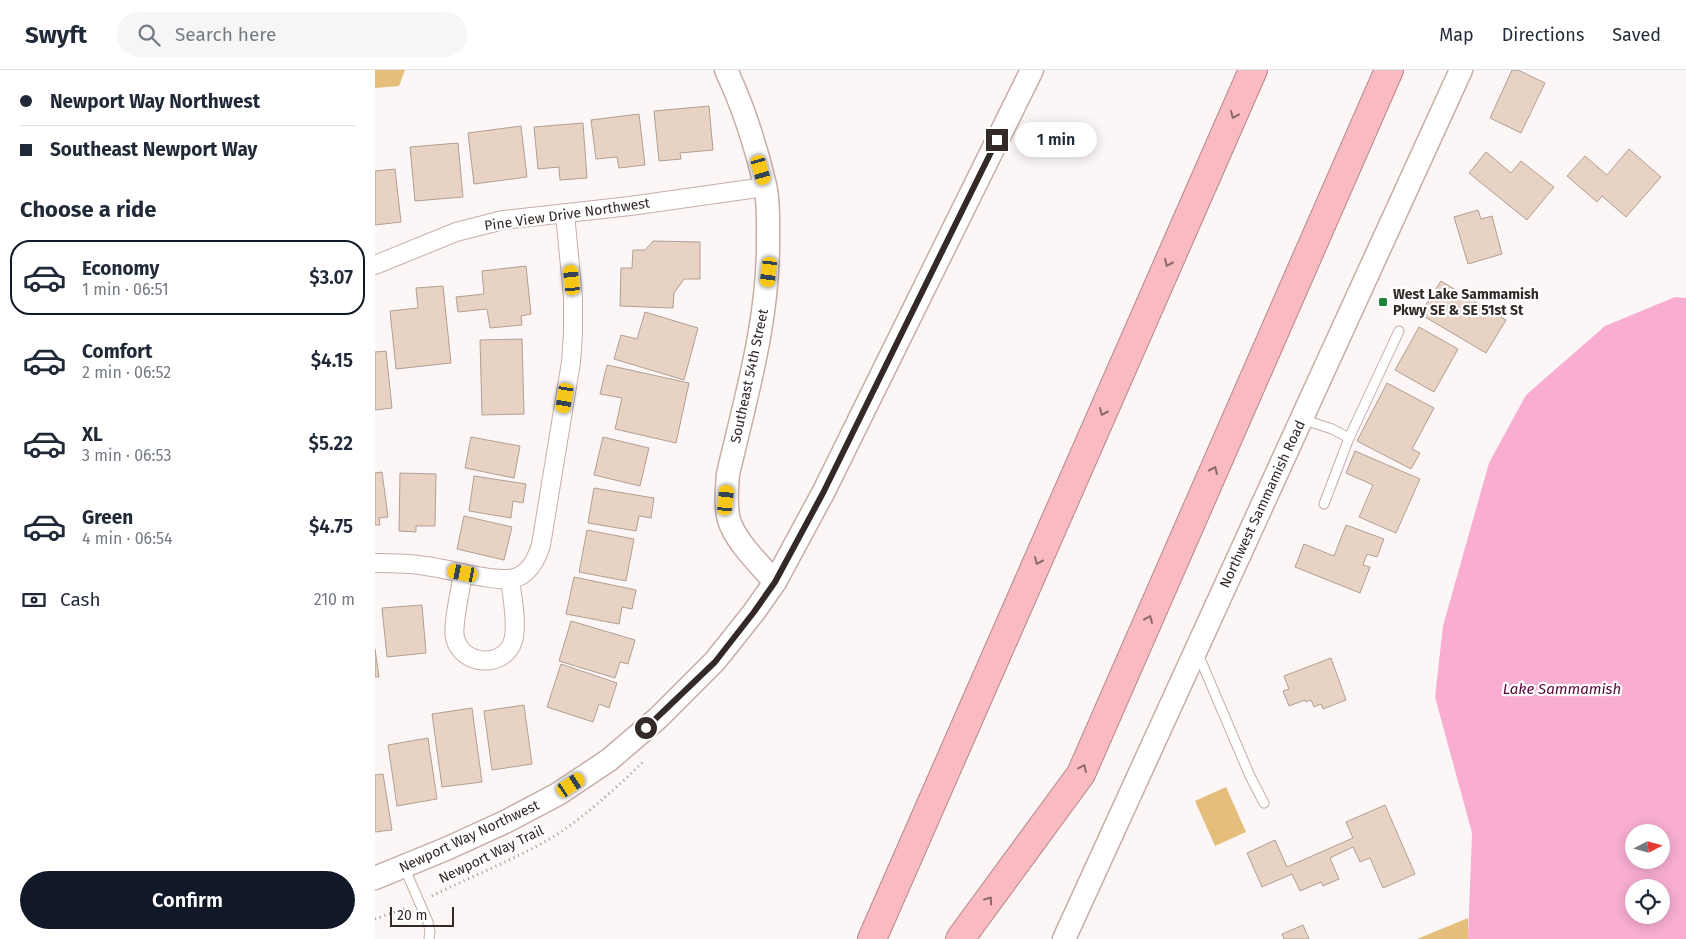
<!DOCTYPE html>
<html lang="en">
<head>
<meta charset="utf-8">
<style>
  :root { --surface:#fff; --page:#f6f6f7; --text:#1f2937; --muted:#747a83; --line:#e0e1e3; --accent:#111827 }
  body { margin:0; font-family:"Fira Sans",sans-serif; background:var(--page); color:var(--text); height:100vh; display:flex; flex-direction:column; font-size:19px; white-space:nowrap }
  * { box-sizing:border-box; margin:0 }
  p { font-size:16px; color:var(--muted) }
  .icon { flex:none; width:28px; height:28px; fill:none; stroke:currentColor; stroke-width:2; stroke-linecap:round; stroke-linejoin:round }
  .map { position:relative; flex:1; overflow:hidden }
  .drawer { display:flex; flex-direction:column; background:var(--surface); width:375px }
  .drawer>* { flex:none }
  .guide { display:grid; align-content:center; height:110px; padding:0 20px; background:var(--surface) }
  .needle { width:32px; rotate:84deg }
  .fabs { position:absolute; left:1250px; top:754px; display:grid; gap:10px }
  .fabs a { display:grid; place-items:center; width:45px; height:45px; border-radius:50%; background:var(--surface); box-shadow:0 2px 12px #0003; font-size:25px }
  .scale { position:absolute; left:15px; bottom:12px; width:64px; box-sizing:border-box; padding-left:5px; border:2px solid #332927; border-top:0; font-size:14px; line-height:18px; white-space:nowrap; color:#332927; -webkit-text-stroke:4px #fff; paint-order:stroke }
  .end { position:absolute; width:22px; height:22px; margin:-11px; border:6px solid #332927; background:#fff; box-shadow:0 0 0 2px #fff }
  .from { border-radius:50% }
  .bubble { position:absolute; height:35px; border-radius:18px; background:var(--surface); box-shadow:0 2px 12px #0003; font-size:16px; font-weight:600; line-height:35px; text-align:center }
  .car { position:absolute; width:15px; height:30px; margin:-15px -8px; border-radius:6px; box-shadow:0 0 4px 1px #0007; background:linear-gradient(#f5c518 24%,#345 0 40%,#f5c518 0 76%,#345 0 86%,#f5c518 0) }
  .guide b { display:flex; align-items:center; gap:18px; height:48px; font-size:19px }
  .guide b+b { border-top:1px solid var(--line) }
  .guide i { width:12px; height:12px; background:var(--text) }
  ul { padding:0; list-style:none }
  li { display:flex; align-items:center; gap:15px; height:75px; margin:0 10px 8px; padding:0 10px; border:2px solid transparent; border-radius:20px }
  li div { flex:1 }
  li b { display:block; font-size:19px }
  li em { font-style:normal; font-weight:600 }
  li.active { border-color:var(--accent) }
  li>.icon { width:45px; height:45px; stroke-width:1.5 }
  h2 { padding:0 20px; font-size:22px; line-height:60px }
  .pay { display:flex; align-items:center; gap:12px; height:55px; padding:0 20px; font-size:19px }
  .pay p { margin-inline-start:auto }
  .primary-button { display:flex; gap:10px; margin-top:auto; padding:10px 20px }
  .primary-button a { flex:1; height:58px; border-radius:30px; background:var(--accent); color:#fff; font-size:20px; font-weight:600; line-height:58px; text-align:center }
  header { display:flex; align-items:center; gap:30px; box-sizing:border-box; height:70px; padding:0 25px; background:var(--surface); border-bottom:1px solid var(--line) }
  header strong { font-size:24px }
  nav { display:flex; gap:28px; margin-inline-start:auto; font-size:18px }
  .search { width:350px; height:45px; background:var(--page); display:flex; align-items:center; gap:12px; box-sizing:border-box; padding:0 18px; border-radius:28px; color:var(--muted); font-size:19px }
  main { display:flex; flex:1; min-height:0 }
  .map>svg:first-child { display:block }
  .green { fill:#e5be7b }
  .water { fill:#f8add1; fill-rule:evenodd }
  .building { fill:#e7d2c4; stroke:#b29f91 }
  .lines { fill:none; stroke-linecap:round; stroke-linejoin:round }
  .service-casing { stroke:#c6ada7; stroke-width:11 }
  .minor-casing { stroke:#c6ada7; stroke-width:20 }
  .tertiary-casing { stroke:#c6ada7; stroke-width:25 }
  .motorway-casing { stroke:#b4878b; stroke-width:30 }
  .path { stroke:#9e9695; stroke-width:3; stroke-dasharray:1 4; stroke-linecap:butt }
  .service { stroke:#fff; stroke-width:9 }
  .minor { stroke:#fff; stroke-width:18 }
  .tertiary { stroke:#fff; stroke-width:22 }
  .motorway { stroke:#f9bac1; stroke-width:28 }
  .oneway { stroke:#8c6a6c }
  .route { stroke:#332927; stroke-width:6 }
  .poi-dot { fill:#1d853a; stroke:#fff; stroke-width:2 }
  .labels { text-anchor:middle; stroke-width:4.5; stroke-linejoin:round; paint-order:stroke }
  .street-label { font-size:14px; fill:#332927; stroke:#fff }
  .poi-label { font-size:14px; font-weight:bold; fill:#332927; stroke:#fff; text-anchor:start }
  .water-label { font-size:15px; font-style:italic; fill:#560438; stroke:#fff }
</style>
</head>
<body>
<header>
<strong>Swyft</strong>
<div class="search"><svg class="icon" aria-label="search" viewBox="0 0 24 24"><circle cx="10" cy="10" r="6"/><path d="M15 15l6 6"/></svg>Search here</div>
<nav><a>Map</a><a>Directions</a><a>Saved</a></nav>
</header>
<main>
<section class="drawer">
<div class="guide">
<b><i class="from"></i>Newport Way Northwest</b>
<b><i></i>Southeast Newport Way</b>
</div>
<h2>Choose a ride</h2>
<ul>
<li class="active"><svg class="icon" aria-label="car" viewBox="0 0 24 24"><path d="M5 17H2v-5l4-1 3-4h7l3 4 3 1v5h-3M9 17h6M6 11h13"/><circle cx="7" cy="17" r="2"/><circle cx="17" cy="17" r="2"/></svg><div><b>Economy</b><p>1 min · 06:51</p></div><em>$3.07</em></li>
<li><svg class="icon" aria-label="car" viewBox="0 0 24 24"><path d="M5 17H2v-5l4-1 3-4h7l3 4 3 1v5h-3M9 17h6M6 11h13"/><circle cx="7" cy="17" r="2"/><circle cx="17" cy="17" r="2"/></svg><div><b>Comfort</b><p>2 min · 06:52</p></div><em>$4.15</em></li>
<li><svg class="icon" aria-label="car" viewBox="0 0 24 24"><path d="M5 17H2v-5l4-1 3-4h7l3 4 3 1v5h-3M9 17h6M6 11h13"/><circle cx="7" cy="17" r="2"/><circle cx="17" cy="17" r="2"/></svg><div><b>XL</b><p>3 min · 06:53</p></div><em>$5.22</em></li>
<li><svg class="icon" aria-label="car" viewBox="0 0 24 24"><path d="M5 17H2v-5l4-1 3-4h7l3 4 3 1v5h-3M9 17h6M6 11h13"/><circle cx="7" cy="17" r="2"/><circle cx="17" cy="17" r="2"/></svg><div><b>Green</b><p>4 min · 06:54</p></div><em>$4.75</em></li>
</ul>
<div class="pay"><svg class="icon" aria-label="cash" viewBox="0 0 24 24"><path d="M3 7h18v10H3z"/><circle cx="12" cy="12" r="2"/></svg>Cash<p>210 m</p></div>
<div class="primary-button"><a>Confirm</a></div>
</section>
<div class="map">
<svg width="1311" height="869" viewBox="0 0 1311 869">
  <rect width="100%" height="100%" fill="#fcf7f6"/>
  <path class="green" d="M0,0H30L24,16L0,18Z
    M851,717L871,762L840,776L820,731Z
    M1093,848V869H1042Z"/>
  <path class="water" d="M1300,227L1311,228V869H1093L1097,763L1060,627L1068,556L1114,393L1151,325L1230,256ZM1259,762H1286V790H1259ZM1259,818H1286V845H1259Z"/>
  <path class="building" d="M1137,0H1143L1170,13L1146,63L1115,48Z
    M334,36L338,80L305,83L306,89L284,91L279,41Z
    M264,44L270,95L244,98L242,87L221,89L216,50Z
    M208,53L212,108L185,110L184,97L163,99L159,57Z
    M146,56L152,107L99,114L93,63Z
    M83,73L88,127L40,131L35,77Z
    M1254,79L1286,107L1251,147L1227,126L1222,132L1192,106L1210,86L1232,105Z
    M1111,82L1136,103L1146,91L1179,117L1152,150L1094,103Z
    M20,99L26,152L0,155V101Z
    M1103,140L1106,149L1117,146L1127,184L1093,194L1079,147Z
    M278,171L325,172V209H309L299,223L298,238L245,236L246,198H257L258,180H270Z
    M151,196L156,244L146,246L147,255L115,258L112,239L83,242L81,227L109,224L107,201Z
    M1066,211L1131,250L1111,283L1045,244Z
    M68,216L76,293L21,299L15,241L43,238L41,218Z
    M270,242L323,258L309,310L239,289L246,265L262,269Z
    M1044,257L1083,279L1059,322L1020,300Z
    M147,269L149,344L107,345L105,270Z
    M11,281L17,338L0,340V282Z
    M232,295L314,313L301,373L240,359L247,328L225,324Z
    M1012,313L1059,338L1037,379L1045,383L1036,399L982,371Z
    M96,367L145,376L139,408L90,398Z
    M228,367L274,378L265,416L219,405Z
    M980,381L1045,409L1021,463L984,447L998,415L971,403Z
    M7,402L13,447L4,448L5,455H0V403Z
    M25,403L61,404L60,456H41V462L24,461Z
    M99,406L151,414L148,433L138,431L136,448L94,441Z
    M219,418L279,428L276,448L264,446L261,461L213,453Z
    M89,446L137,457L129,490L82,479Z
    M971,455L1009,469L1002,487L992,484L988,495L995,497L985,523L920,497L929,474L959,486Z
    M212,460L259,469L251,511L204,502Z
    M199,507L261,520L257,539L247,537L244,554L191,544Z
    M47,535L51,583L12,587L7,538Z
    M196,551L260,570L253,594L245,592L240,608L184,591Z
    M0,579L4,607H0Z
    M956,588L971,630L948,639L946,634L939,637L936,630L931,632L930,630L914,636L908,621L914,619L909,606Z
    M186,594L242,613L234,638L224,634L218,652L172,637Z
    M149,635L157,694L117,700L109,641Z
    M97,638L107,712L67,717L57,644Z
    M53,668L62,729L22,736L13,675Z
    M8,704L17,760L0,762V705Z
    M1010,735L1040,804L1008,818L995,788L985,792L978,777L955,788L964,809L948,816L946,812L925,821L917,804L887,817L872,783L900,770L912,797L978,768L971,752Z
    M928,855L934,869H909L907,864Z"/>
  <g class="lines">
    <defs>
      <path id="service" d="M927,349L957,359L974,368L1024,261
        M949,434L974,368
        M823,584L875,706L889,733
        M29,797L53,852L55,862L54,869"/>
      <path id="minor" d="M0,195L81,162L128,150L255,136L390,117
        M0,493C17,493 34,493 50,496C73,498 126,516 145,506C157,499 162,487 166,475L196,292L198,264V227L190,144
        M88,503C86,517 77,556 80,568C87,596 129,599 138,571C143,555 137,526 135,509"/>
      <path id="tertiary" d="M351,0C368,36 381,77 390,115C394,132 393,151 393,169C394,249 371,327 353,404C352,420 350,435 354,450C360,471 386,496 400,512
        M0,808L71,779L132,751L183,724L234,690L283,648L340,591L379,542L400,512L448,423L657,0
        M689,869L1086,0"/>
      <path id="motorway" d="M497,869L878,0
        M585,869L706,704L1014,0"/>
    </defs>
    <use href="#service" class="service-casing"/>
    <use href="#minor" class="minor-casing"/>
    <use href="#tertiary" class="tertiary-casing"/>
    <use href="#motorway" class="motorway-casing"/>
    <path class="path" d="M57,826C97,806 139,790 178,767C211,746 241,718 269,691
      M0,849L31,838"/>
    <use href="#service" class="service"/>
    <use href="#minor" class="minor"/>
    <use href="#tertiary" class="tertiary"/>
    <use href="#motorway" class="motorway"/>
  </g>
  <defs><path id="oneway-chevron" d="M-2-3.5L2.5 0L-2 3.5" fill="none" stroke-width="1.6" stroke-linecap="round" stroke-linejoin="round" transform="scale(1.25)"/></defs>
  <g class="oneway">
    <use href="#oneway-chevron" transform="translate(859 45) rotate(114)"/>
    <use href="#oneway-chevron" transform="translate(793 193) rotate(114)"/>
    <use href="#oneway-chevron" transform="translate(728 342) rotate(114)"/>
    <use href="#oneway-chevron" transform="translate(839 400) rotate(-66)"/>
    <use href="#oneway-chevron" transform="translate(663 491) rotate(114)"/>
    <use href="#oneway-chevron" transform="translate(774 549) rotate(-66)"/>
    <use href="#oneway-chevron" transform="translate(708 698) rotate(-65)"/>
    <use href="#oneway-chevron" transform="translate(614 830) rotate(-54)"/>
  </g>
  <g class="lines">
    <path class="route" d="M271,658L340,592L379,542L400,512L448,423L622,70"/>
  </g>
  <rect class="poi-dot" x="1003" y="227" width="10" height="10" rx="2.5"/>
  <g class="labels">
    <g class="street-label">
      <text transform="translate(192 144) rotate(-8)" y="5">Pine View Drive Northwest</text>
      <text transform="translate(374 306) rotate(-78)" y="5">Southeast 54th Street</text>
      <text transform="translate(887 434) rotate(-65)" y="5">Northwest Sammamish Road</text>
      <text transform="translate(94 766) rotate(-25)" y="5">Newport Way Northwest</text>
      <text transform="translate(116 784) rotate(-26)" y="5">Newport Way Trail</text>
    </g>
    <g class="poi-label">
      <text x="1018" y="229">West Lake Sammamish<tspan x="1018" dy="16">Pkwy SE &amp; SE 51st St</tspan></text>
    </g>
    <g class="water-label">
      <text x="1187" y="624">Lake Sammamish</text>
    </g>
  </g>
</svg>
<div class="fabs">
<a><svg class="needle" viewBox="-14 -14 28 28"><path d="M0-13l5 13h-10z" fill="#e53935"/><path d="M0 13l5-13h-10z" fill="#747a83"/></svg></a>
<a><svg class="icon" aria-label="locate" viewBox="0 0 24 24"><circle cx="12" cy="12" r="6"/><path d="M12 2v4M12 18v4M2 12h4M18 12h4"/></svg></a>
</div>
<div class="scale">20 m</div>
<i class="end from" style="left:271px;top:658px"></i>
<i class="end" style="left:622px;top:70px"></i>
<div class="bubble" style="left:640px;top:52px;width:82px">1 min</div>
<i class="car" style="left:386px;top:100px;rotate:164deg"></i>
<i class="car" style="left:394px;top:202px;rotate:187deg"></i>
<i class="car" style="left:197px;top:210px;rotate:354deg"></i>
<i class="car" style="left:190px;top:328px;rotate:189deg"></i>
<i class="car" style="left:351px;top:430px;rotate:6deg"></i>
<i class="car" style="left:88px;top:503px;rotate:281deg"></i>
<i class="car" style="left:196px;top:715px;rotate:56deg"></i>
</div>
</main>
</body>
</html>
